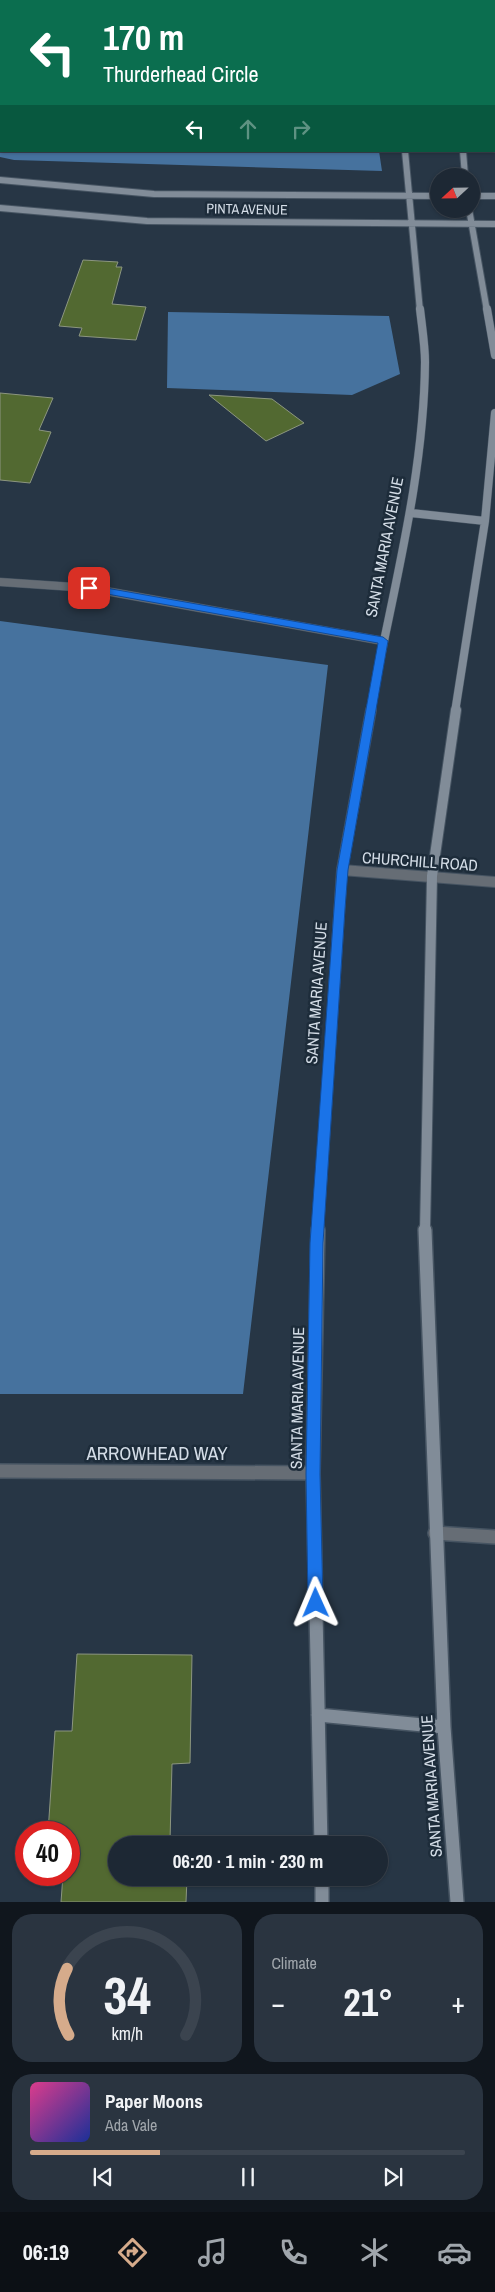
<!DOCTYPE html>
<meta charset="utf-8">
<style>
:root{--surface:#1d2834;--page:#2a3440;--text:#f1f3f6;--muted:#a0a6ac;--line:#3b444f;--accent:#d6ab8b}
body{margin:0;font-family:"Archivo Narrow",sans-serif;background:var(--page);color:var(--text);height:100vh;display:flex;flex-direction:column;font-size:19px;white-space:nowrap}
*{box-sizing:border-box;margin:0}
p{font-size:16px;color:var(--muted)}
.icon{flex:none;width:28px;height:28px;fill:none;stroke:currentColor;stroke-width:2;stroke-linecap:round;stroke-linejoin:round}
.map{position:relative;height:1902px;overflow:hidden}
.panel{display:flex;flex-direction:column;gap:12px;padding:12px;background:#10161d;flex:1}
.panel>*{flex:none}
.hud{position:absolute;left:0px;top:0px;width:495px;height:152px;box-shadow:0 1px 4px #0004,0 0 0 1px var(--line);background:#0b6e4f;color:#fff;overflow:hidden}
.needle{width:32px;rotate:248deg}
.tools{position:absolute;left:430px;top:168px;display:grid;gap:10px}
.tools a{display:grid;place-items:center;width:50px;height:50px;border-radius:50%;background:var(--surface);box-shadow:0 1px 4px #0004,0 0 0 1px var(--line);font-size:25px}
.speed{position:absolute;left:15px;top:1821px;display:flex;gap:10px;font-size:25px;font-weight:700;text-align:center}
.speed>*{display:grid;place-content:center;width:65px;height:65px;border-radius:50%;background:var(--surface);box-shadow:0 1px 4px #0004,0 0 0 1px var(--line);line-height:1}
.speed .limit{border:8px solid #d22;background:#fff;color:#111}
.pin{position:absolute;display:grid;place-items:center;width:42px;height:42px;color:#fff;margin:-21px;border-radius:10px;box-shadow:0 2px 8px #0006}
.me{position:absolute;width:55px;margin:-28px;rotate:359deg;stroke-linejoin:round;filter:drop-shadow(0 0 4px #0008)}
.turn{display:flex;align-items:center;gap:18px;height:105px;padding:0 20px;font-size:22px}
.turn .icon{width:65px;height:65px;stroke-width:2.5}
.turn b{display:block;font-size:35px;line-height:42px}
.lanes{display:flex;align-items:center;height:48px;padding:0 20px;background:#0003;justify-content:center;gap:25px;direction:ltr}
.lanes .off{opacity:.35}
.big{font-size:38px;font-weight:700;line-height:1.1}
.panel .tile{flex:1;display:flex;flex-direction:column;justify-content:center;gap:8px;min-width:0;padding:0 18px;border-radius:20px;background:var(--page)}
.panel .dial{align-items:center;gap:0}
.dial svg{height:130px;overflow:visible;fill:none;stroke:var(--line);stroke-width:7;stroke-linecap:round;text-anchor:middle}
.dial text{fill:var(--text);stroke:none}
.song{display:flex;align-items:center;gap:15px}
.cover{width:60px;height:60px;border-radius:8px;background:linear-gradient(135deg,hsl(330 70% 55%),hsl(230 70% 35%))}
.played{height:5px;border-radius:2px;background:linear-gradient(90deg,var(--accent) 30%,var(--line) 30%)}
.keys{display:flex;justify-content:space-around;direction:ltr}
.heat{display:flex;justify-content:space-between;align-items:center;font-size:28px;direction:ltr}
.panel .tiles{flex:1;display:grid;gap:12px;grid-template-columns:1fr 1fr}
.tile:last-child{grid-column:span 2}
.trip{position:absolute;left:108px;top:1836px;width:280px;height:50px;border-radius:25px;background:var(--surface);box-shadow:0 1px 4px #0004,0 0 0 1px var(--line);font-weight:700;line-height:50px;text-align:center}
.dock{display:flex;height:80px;justify-content:space-around;align-items:center;background:#0c1015;color:var(--muted)}
.dock .icon{width:35px;height:35px}
.dock .current{color:var(--accent)}
.dock b{font-size:22px;color:var(--text)}
.map>svg:first-child{display:block}
</style>
<div class="map">
<svg width="495" height="1902" viewBox="0 0 495 1902">
<rect width="100%" height="100%" fill="#273645"/>
<!-- forest -->
<path fill="#46729e" d="M0,0H365L1,1V151H379L382,171L14,160L0,157Z
M168,312L389,316L400,374L352,395L167,388Z
M0,621L328,665L243,1394H0Z"/>
<!-- building -->
<path fill="#526931" stroke="#8c9680" d="M83,260L118,262L116,267H122L112,304L146,307L136,340L79,336L82,328L59,326Z
M0,393L53,398L39,430L51,432L30,483L0,480Z
M209,395L272,399L304,423L266,441Z
M77,1654L192,1655L190,1763L172,1764L170,1841H187V1845H116V1878H187L186,1902H61L63,1875H69V1832H48L55,1731H72Z"/>
<g fill="none" stroke-linecap="round" stroke-linejoin="round">
<defs>
<path id="street-far2" d="M0,582L89,588L383,641"/>
<path id="street-far1" d="M342,870L495,882"/>
<path id="street" d="M0,1471L313,1473
M435,1533L495,1537"/>
<path id="secondary-far3" d="M405,151L420,311
M463,151L465,176
M0,180L154,194L439,196
M471,196H495
M0,208L147,221L495,224
M469,209L487,311"/>
<path id="secondary-far2" d="M487,309L495,355
M411,513L485,521
M370,712C391,596 424,481 425,362C425,345 422,327 420,309
M455,712L485,521L495,413"/>
<path id="secondary-far1" d="M318,1231L342,870L371,710
M425,1231L432,876L456,710"/>
<path id="secondary" d="M318,1230L313,1473L321,1845
M425,1230L444,1727L457,1902
M318,1715L444,1727
M322,1878V1902"/>
</defs>
<!-- street-far2 casing -->
<use href="#street-far2" stroke="#465462" stroke-width="9"/>
<!-- street-far1 casing -->
<use href="#street-far1" stroke="#465462" stroke-width="12"/>
<!-- street casing -->
<use href="#street" stroke="#465462" stroke-width="16"/>
<!-- secondary-far3 casing -->
<use href="#secondary-far3" stroke="#465462" stroke-width="8"/>
<!-- secondary-far2 casing -->
<use href="#secondary-far2" stroke="#465462" stroke-width="9"/>
<!-- secondary-far1 casing -->
<use href="#secondary-far1" stroke="#465462" stroke-width="12"/>
<!-- secondary casing -->
<use href="#secondary" stroke="#465462" stroke-width="16"/>
<!-- street-far2 -->
<use href="#street-far2" stroke="#666d75" stroke-width="8"/>
<!-- street-far1 -->
<use href="#street-far1" stroke="#666d75" stroke-width="10"/>
<!-- street -->
<use href="#street" stroke="#666d75" stroke-width="13"/>
<!-- secondary-far3 -->
<use href="#secondary-far3" stroke="#818c98" stroke-width="6"/>
<!-- secondary-far2 -->
<use href="#secondary-far2" stroke="#818c98" stroke-width="8"/>
<!-- secondary-far1 -->
<use href="#secondary-far1" stroke="#818c98" stroke-width="10"/>
<!-- secondary -->
<use href="#secondary" stroke="#818c98" stroke-width="13"/>
</g>
<!-- route -->
<path fill="#1a73e8" stroke="#114b97" d="M89,585L383,637L388,641L348,870L345,909L323,1243L320,1474L323,1603L321,1609L316,1611L311,1609L308,1603L306,1474L310,1243L334,909L337,870L378,643L85,590L84,588Z"/>
<g text-anchor="middle" stroke-width="5" stroke-linejoin="round" paint-order="stroke">
<!-- far-street labels -->
<g font-size="14" fill="#d4dde7" stroke="#1d2c3a">
<text transform="translate(247 209) rotate(1)" y="5">PINTA AVENUE</text>
</g>
<!-- street labels -->
<g font-size="16" fill="#d4dde7" stroke="#1d2c3a">
<text transform="translate(384 547) rotate(-79)" y="6">SANTA MARIA AVENUE</text>
<text transform="translate(420 861) rotate(4)" y="6">CHURCHILL ROAD</text>
<text transform="translate(316 993) rotate(-86)" y="6">SANTA MARIA AVENUE</text>
<text transform="translate(297 1398) rotate(-89)" y="6">SANTA MARIA AVENUE</text>
<text transform="translate(431 1786) rotate(-94)" y="6">SANTA MARIA AVENUE</text>
</g>
<!-- near-street labels -->
<g font-size="19" fill="#d4dde7" stroke="#1d2c3a">
<text x="157" y="1460">ARROWHEAD WAY</text>
</g>
</g>
</svg>
<div class="tools">
<a><svg class="needle" viewBox="-14 -14 28 28"><path d="M0-13l5 13h-10z" fill="#e53935"/><path d="M0 13l5-13h-10z" fill="#a0a6ac"/></svg></a>
</div>
<div class="speed"><div class="limit">40</div></div>
<div class="pin" style="left:89px;top:588px;background:#d93025"><svg class="icon" aria-label="arrive" viewBox="0 0 24 24"><path d="M6 21V4h12l-3 4 3 4H6"/></svg></div>
<svg class="me" style="left:316px;top:1603px" viewBox="-20 -20 40 40"><path d="M0-17L14 15 0 8-14 15z" fill="#1a73e8" stroke="#fff" stroke-width="4"/></svg>
<div class="trip">06:20 · 1 min · 230 m</div>
<div class="hud">
<div class="turn"><svg class="icon" aria-label="left" viewBox="0 0 24 24"><path d="M17 20v-9H6M10 6l-5 5 5 5"/></svg><div><b>170 m</b>Thurderhead Circle</div></div>
<div class="lanes"><svg class="icon" aria-label="left" viewBox="0 0 24 24"><path d="M17 20v-9H6M10 6l-5 5 5 5"/></svg><svg class="icon off" aria-label="ahead" viewBox="0 0 24 24"><path d="M12 20V5M6 11l6-6 6 6"/></svg><svg class="icon off" aria-label="right" viewBox="0 0 24 24"><path d="M7 20v-9h11M14 6l5 5-5 5"/></svg></div>
</div>
</div>
<section class="panel">
<div class="tiles">
<div class="tile dial"><svg viewBox="0 0 100 80">
<path d="M14 69A42 42 0 1 1 86 69"/>
<path d="M14 69A42 42 0 0 1 13 28" stroke="#d6ab8b"/>
<text x="50" y="56" font-size="32" font-weight="700">34</text>
<text x="50" y="72" font-size="11">km/h</text>
</svg></div>
<div class="tile"><p>Climate</p>
<div class="heat"><a>−</a><b class="big">21°</b><a>+</a></div>
</div>
<div class="tile">
<div class="song"><i class="cover"></i><div><b>Paper Moons</b><p>Ada Vale</p></div></div>
<div class="played"></div>
<div class="keys"><svg class="icon" aria-label="previous" viewBox="0 0 24 24"><path d="M18 5L8 12l10 7zM5 5v14"/></svg><svg class="icon" aria-label="pause" viewBox="0 0 24 24"><path d="M8 5v14M16 5v14"/></svg><svg class="icon" aria-label="next" viewBox="0 0 24 24"><path d="M6 5l10 7-10 7zM19 5v14"/></svg></div>
</div>
</div>
</section>
<nav class="dock">
<b>06:19</b>
<svg class="icon current" aria-label="directions" viewBox="0 0 24 24"><path d="M12 3l9 9-9 9-9-9zM9 14v-3h6M13 9l2 2-2 2"/></svg>
<svg class="icon" aria-label="music" viewBox="0 0 24 24"><path d="M9 18V5l10-2v13"/><circle cx="6" cy="18" r="3"/><circle cx="16" cy="16" r="3"/></svg>
<svg class="icon" aria-label="phone" viewBox="0 0 24 24"><path d="M5 4h4l2 5-3 2q2 4 5 5l2-3 5 2v4C11 20 4 13 5 4z"/></svg>
<svg class="icon" aria-label="climate" viewBox="0 0 24 24"><path d="M12 3v18M4 7l16 10M4 17L20 7"/></svg>
<svg class="icon" aria-label="car" viewBox="0 0 24 24"><path d="M5 17H2v-5l4-1 3-4h7l3 4 3 1v5h-3M9 17h6M6 11h13"/><circle cx="7" cy="17" r="2"/><circle cx="17" cy="17" r="2"/></svg>
</nav>
